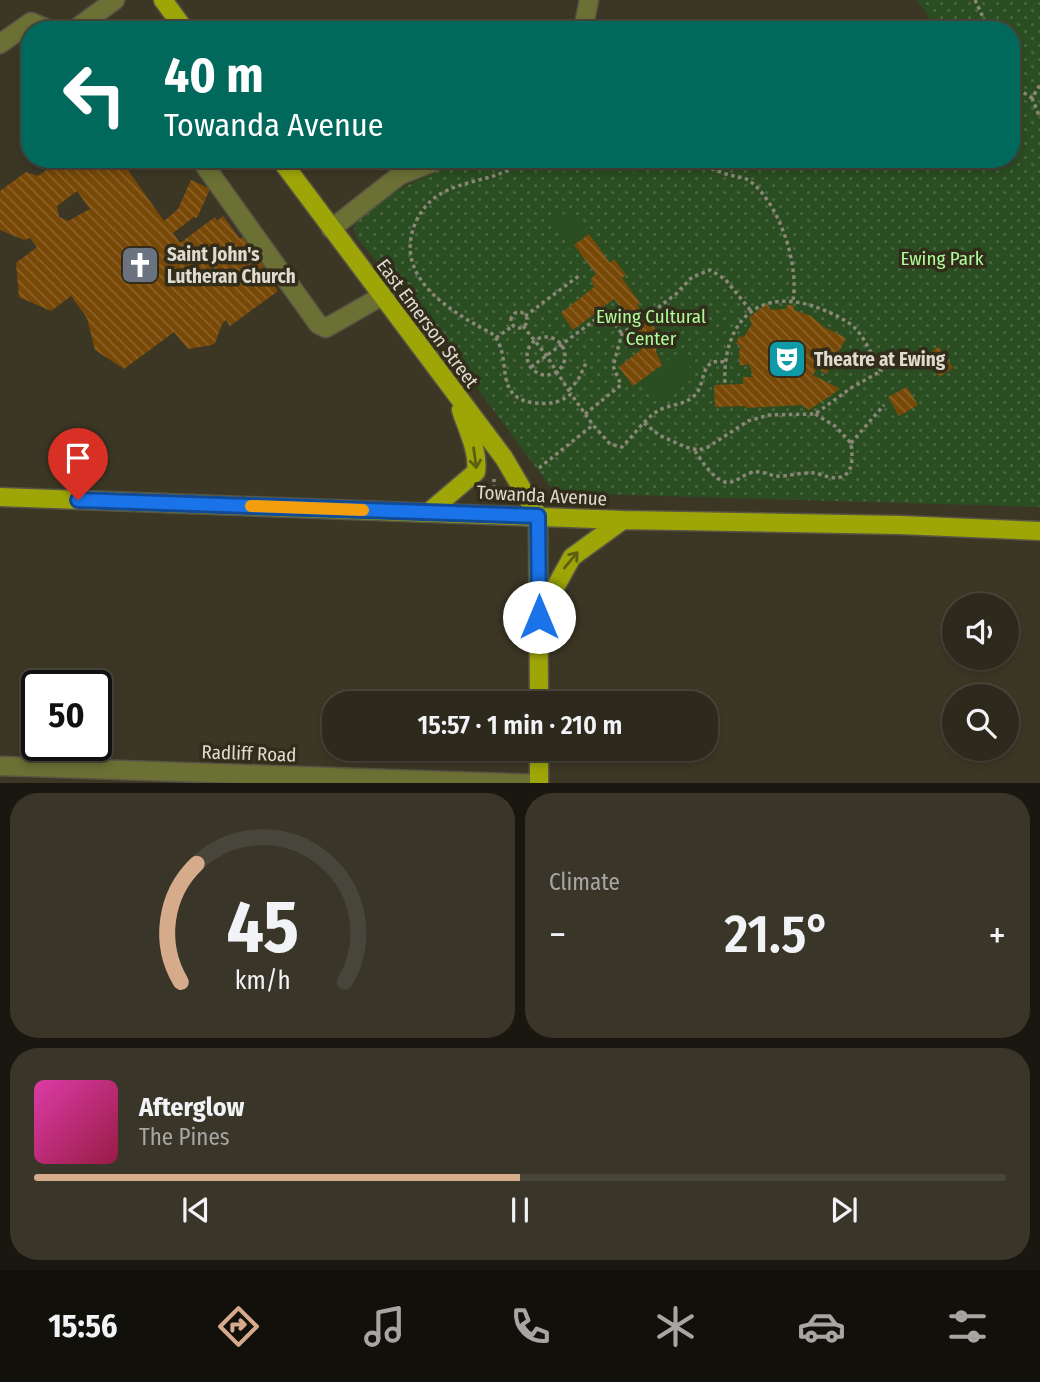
<!DOCTYPE html>
<meta charset="utf-8">
<style>
:root{--surface:#2d291c;--page:#393529;--text:#f1f3f6;--muted:#a7a6a3;--line:#48453b;--accent:#d6ab8b}
body{margin:0;font-family:"Fira Sans Condensed",sans-serif;background:var(--page);color:var(--text);height:100vh;display:flex;flex-direction:column;font-size:26px;white-space:nowrap}
*{box-sizing:border-box;margin:0}
p{font-size:23px;color:var(--muted)}
.icon{flex:none;width:38px;height:38px;fill:none;stroke:currentColor;stroke-width:2;stroke-linecap:round;stroke-linejoin:round}
.map{position:relative;height:783px;overflow:hidden}
.panel{display:flex;flex-direction:column;gap:10px;padding:10px;background:#19170f;flex:1}
.panel>*{flex:none}
.guide{position:absolute;left:21px;top:21px;width:999px;height:147px;border-radius:28px;box-shadow:0 4px 10px #0003,0 0 0 2px var(--line);background:#00695c;color:#fff;overflow:hidden}
.fabs{position:absolute;left:942px;top:593px;display:grid;gap:14px}
.fabs a{display:grid;place-items:center;width:77px;height:77px;border-radius:50%;background:var(--surface);box-shadow:0 4px 10px #0003,0 0 0 2px var(--line);font-size:35px}
.speed{position:absolute;left:21px;top:670px;display:flex;gap:14px;font-size:35px;font-weight:700;text-align:center}
.speed>*{display:grid;place-content:center;width:91px;height:91px;border-radius:50%;background:var(--surface);box-shadow:0 4px 10px #0003,0 0 0 2px var(--line);line-height:1}
.speed .limit{border:4px solid #111;border-radius:10px;background:#fff;color:#111}
.pin{position:absolute;display:grid;place-items:center;width:60px;height:60px;color:#fff;margin:-72px -30px;border-radius:50% 50% 50% 0;rotate:-45deg;box-shadow:0 0 7px #0007}
.pin .icon{rotate:45deg}
.me{position:absolute;width:77px;margin:-38px;rotate:0deg;stroke-linejoin:round;filter:drop-shadow(0 0 5px #0008)}
.turn{display:flex;align-items:center;gap:24px;height:147px;padding:0 28px;font-size:32px}
.turn .icon{width:91px;height:91px;stroke-width:2.5}
.turn b{display:block;font-size:49px;line-height:60px}
.big{font-size:52px;font-weight:600;line-height:1.1}
.panel .tile{flex:1;display:flex;flex-direction:column;justify-content:center;gap:10px;min-width:0;padding:0 24px;border-radius:28px;background:var(--page)}
.panel .dial{align-items:center;gap:0}
.dial svg{height:182px;overflow:visible;fill:none;stroke:var(--line);stroke-width:7;stroke-linecap:round;text-anchor:middle}
.dial text{fill:var(--text);stroke:none}
.song{display:flex;align-items:center;gap:21px}
.cover{width:84px;height:84px;border-radius:10px;background:linear-gradient(135deg,hsl(320 70% 55%),hsl(340 70% 35%))}
.played{height:7px;border-radius:4px;background:linear-gradient(90deg,var(--accent) 50%,var(--line) 50%)}
.keys{display:flex;justify-content:space-around;direction:ltr}
.heat{display:flex;justify-content:space-between;align-items:center;font-size:38px;direction:ltr}
.panel .tiles{flex:1;display:grid;gap:10px;grid-template-columns:1fr 1fr}
.tile:last-child{grid-column:span 2}
.trip{position:absolute;left:322px;top:691px;width:396px;height:70px;border-radius:28px;background:var(--surface);box-shadow:0 4px 10px #0003,0 0 0 2px var(--line);font-weight:600;line-height:70px;text-align:center}
.menu{display:flex;height:112px;justify-content:space-around;align-items:center;background:#12100b;color:var(--muted)}
.menu .icon{width:49px;height:49px}
.menu .current{color:var(--accent)}
.menu b{font-size:32px;color:var(--text)}
.map>svg:first-child{display:block}
</style>
<div class="map">
<svg width="1040" height="784" viewBox="0 0 1040 784">
<defs>
<pattern id="park-dots" width="8" height="8" patternUnits="userSpaceOnUse" patternTransform="scale(1.75)"><rect width="8" height="8" fill="#2b4d22"/><path d="M2 2h.1M6 6h.1" fill="none" stroke="#496641" stroke-width="1.8" stroke-linecap="round"/></pattern>
<pattern id="building-back-hatch" width="6" height="6" patternUnits="userSpaceOnUse" patternTransform="scale(1.75)"><rect width="6" height="6" fill="#784806"/><path d="M-1 5l2 2M0 0l6 6M5-1l2 2" fill="none" stroke="#8b6229"/></pattern>
</defs>
<rect width="100%" height="100%" fill="#3c3725"/>
<!-- park -->
<path fill="url(#park-dots)" d="M917,0H1040V507L564,493L551,488L452,354L358,239L354,229L358,219L382,198L461,159H745L750,162L754,159H1012V30H938Z"/>
<!-- garden -->
<path fill="#2b4d22" d="M553,159H644L637,170L631,174L620,171L602,175L573,162L564,172L558,168Z
M554,213L567,215L589,234L571,250L551,215Z
M681,351L691,369L692,380L673,389L658,401H654L639,381Z"/>
<!-- building -->
<path fill="url(#building-back-hatch)" fill-rule="evenodd" d="M61,159H120L164,221L178,209L191,180L210,189L197,218L194,217L173,233L180,243L215,217L217,221L223,216L240,239L242,237L261,248L264,267L262,269L278,291L230,326L226,320L222,324L215,343L212,345L188,349L174,332L124,369L95,350L87,318L71,296L51,311L19,297L16,263L37,247L30,238L24,240L0,230V191L26,172L38,176ZM77,191L90,209L68,221L59,217L57,206Z
M589,234L610,263L614,259L626,275L622,278L640,303L637,305L647,316L664,342L657,347L656,352L662,365L633,386L619,367L643,348L646,341L614,299L573,330L561,313L594,287L591,279L596,274L574,245Z
M767,304L771,310L786,309L787,305H794V310L811,316L824,327L846,338L827,374L817,368L813,375L840,389L809,410L802,405L746,408L745,406L715,407L714,385L743,384V377H753L749,364L740,366L739,353L741,346L736,344L739,336L744,337L752,324L749,317Z
M939,347L953,368L939,377L925,355Z
M907,387L918,405L899,416L888,397Z"/>
<g fill="none" stroke-linecap="round" stroke-linejoin="round">
<defs>
<path id="minor" d="M74,30L115,0
M583,30L589,0
M0,44L31,22L50,30
M200,159L318,324L326,328L382,296
M331,229L400,175L441,159
M0,766L539,784"/>
<path id="major" d="M163,0L185,30
M280,159L504,458L538,516L539,704
M0,497L623,520L900,525L1040,531
M430,511L476,472C479,451 467,429 461,410
M541,613L572,557L623,520
M539,784V749"/>
</defs>
<!-- minor casing -->
<use href="#minor" stroke="#595544" stroke-width="21"/>
<!-- major casing -->
<use href="#major" stroke="#595544" stroke-width="21"/>
<!-- path -->
<path stroke="#8b8778" stroke-width="3.5" stroke-dasharray="3.5 3.5" stroke-linecap="butt" d="M975,0L989,30
M1012,85L1032,98L1040,85
M1032,98L1040,118
M526,159C492,189 436,173 415,224C395,273 441,305 478,326C484,330 492,332 496,338C512,362 493,399 536,403C549,405 561,402 571,394L593,425
M685,159C699,164 712,169 726,174C734,177 744,176 751,182C780,205 799,265 793,300
M603,307L622,334
M511 320a8 8 0 1 1 16 0a8 8 0 1 1-16 0Z
M525,316L580,275
M647,316L676,294L692,277L710,270L725,279L751,311
M523,326L546,355L571,394
M527 356a19 19 0 1 1 38 0a19 19 0 1 1-38 0Z
M496,338L514,325
M531,367L607,311
M569,390L578,380L587,361
M585,414L621,385L613,366L622,334L632,326
M644,423L659,435L685,447L699,450L708,447L748,421L769,415L815,414L851,388L881,371C873,358 866,340 856,329C845,318 827,311 813,306C752,287 722,328 725,385
M851,443L884,405
M695,451C702,461 712,478 725,482C735,485 745,472 755,472C763,471 769,475 776,476C786,477 802,472 814,473C823,474 831,480 841,477C855,472 852,455 851,443L835,426L815,414
M539,468L593,425L610,444L622,447C633,436 643,421 656,412C667,404 686,406 696,394C706,382 700,357 724,362
M494,489V479"/>
<!-- minor -->
<use href="#minor" stroke="#6b7035" stroke-width="18"/>
<!-- major -->
<use href="#major" stroke="#9ea607" stroke-width="18"/>
</g>
<!-- one-way arrows -->
<defs><path id="oneway-shaft" d="M-6 0H5M1.5-3L5.5 0L1.5 3" fill="none" stroke-width="1.6" stroke-linecap="round" stroke-linejoin="round" transform="scale(1.75)"/></defs>
<g stroke="#5d5d13">
<use href="#oneway-shaft" transform="translate(475 458) rotate(82)"/>
<use href="#oneway-shaft" transform="translate(571 560) rotate(-50)"/>
</g>
<g fill="none" stroke-linecap="round" stroke-linejoin="round">
<defs>
<path id="route" d="M78,500L538,516L539,617"/>
</defs>
<!-- route casing -->
<use href="#route" stroke="#114b97" stroke-width="18"/>
<!-- route -->
<use href="#route" stroke="#1a73e8" stroke-width="12"/>
<!-- slow -->
<path stroke="#f59e0b" stroke-width="12" d="M251,506L363,510"/>
</g>
<!-- icons -->
<defs>
<symbol id="church-square" viewBox="-11 -11 22 22"><rect x="-9" y="-9" width="18" height="18" rx="4" fill="#6b7280" stroke="#322d1b"/><path d="M-1.2-6h2.4v3.5h3.3v2.4h-3.3V6h-2.4V-.1h-3.3v-2.4h3.3Z" fill="#fff"/></symbol>
<symbol id="theatre-square" viewBox="-11 -11 22 22"><rect x="-9" y="-9" width="18" height="18" rx="4" fill="#0f9aa8" stroke="#322d1b"/><path d="M-5-5.5Q0-4 5-5.5V0Q5 5 0 6Q-5 5-5 0ZM-3.3-2.5H-1v1.5H-3.3ZM1-2.5H3.3v1.5H1ZM-2.8 1Q0 5.5 2.8 1Z" fill="#fff"/></symbol>
</defs>
<g fill-rule="evenodd">
<use href="#church-square" x="118" y="243" width="44" height="44"/>
<use href="#theatre-square" x="765" y="337" width="44" height="44"/>
</g>
<g text-anchor="middle" stroke-width="7" stroke-linejoin="round" paint-order="stroke">
<!-- poi labels -->
<g font-size="19" font-weight="bold" fill="#dfdbd0" stroke="#322d1b" text-anchor="start">
<text x="167" y="261">Saint John's<tspan x="167" dy="22">Lutheran Church</tspan></text>
<text x="814" y="366">Theatre at Ewing</text>
</g>
<!-- park labels -->
<g font-size="19" fill="#adfb99" stroke="#322d1b">
<text x="942" y="265">Ewing Park</text>
<text x="651" y="323">Ewing Cultural<tspan x="651" dy="22">Center</tspan></text>
</g>
<!-- street labels -->
<g font-size="19" fill="#dfdbd0" stroke="#322d1b">
<text transform="translate(428 323) rotate(53)" y="7">East Emerson Street</text>
<text transform="translate(542 495) rotate(3)" y="7">Towanda Avenue</text>
<text transform="translate(249 753) rotate(2)" y="7">Radliff Road</text>
</g>
</g>
</svg>
<div class="fabs">
<a><svg class="icon" aria-label="sound" viewBox="0 0 24 24"><path d="M4 9h4l5-4v14l-5-4H4zM17 9q2 3 0 6"/></svg></a>
<a><svg class="icon" aria-label="search" viewBox="0 0 24 24"><circle cx="10" cy="10" r="6"/><path d="M15 15l6 6"/></svg></a>
</div>
<div class="speed"><div class="limit">50</div></div>
<div class="pin" style="left:78px;top:500px;background:#d93025"><svg class="icon" aria-label="arrive" viewBox="0 0 24 24"><path d="M6 21V4h12l-3 4 3 4H6"/></svg></div>
<svg class="me" style="left:539px;top:617px" viewBox="-20 -20 40 40"><circle r="19" fill="#fff"/><path d="M0-13L10 11 0 6-10 11z" fill="#1a73e8"/></svg>
<div class="trip">15:57 · 1 min · 210 m</div>
<div class="guide">
<div class="turn"><svg class="icon" aria-label="left" viewBox="0 0 24 24"><path d="M17 20v-9H6M10 6l-5 5 5 5"/></svg><div><b>40 m</b>Towanda Avenue</div></div>
</div>
</div>
<section class="panel">
<div class="tiles">
<div class="tile dial"><svg viewBox="0 0 100 80">
<path d="M14 69A42 42 0 1 1 86 69"/>
<path d="M14 69A42 42 0 0 1 21 17" stroke="#d6ab8b"/>
<text x="50" y="56" font-size="32" font-weight="700">45</text>
<text x="50" y="72" font-size="11">km/h</text>
</svg></div>
<div class="tile"><p>Climate</p>
<div class="heat"><a>−</a><b class="big">21.5°</b><a>+</a></div>
</div>
<div class="tile">
<div class="song"><i class="cover"></i><div><b>Afterglow</b><p>The Pines</p></div></div>
<div class="played"></div>
<div class="keys"><svg class="icon" aria-label="previous" viewBox="0 0 24 24"><path d="M18 5L8 12l10 7zM5 5v14"/></svg><svg class="icon" aria-label="pause" viewBox="0 0 24 24"><path d="M8 5v14M16 5v14"/></svg><svg class="icon" aria-label="next" viewBox="0 0 24 24"><path d="M6 5l10 7-10 7zM19 5v14"/></svg></div>
</div>
</div>
</section>
<nav class="menu">
<b>15:56</b>
<svg class="icon current" aria-label="directions" viewBox="0 0 24 24"><path d="M12 3l9 9-9 9-9-9zM9 14v-3h6M13 9l2 2-2 2"/></svg>
<svg class="icon" aria-label="music" viewBox="0 0 24 24"><path d="M9 18V5l10-2v13"/><circle cx="6" cy="18" r="3"/><circle cx="16" cy="16" r="3"/></svg>
<svg class="icon" aria-label="phone" viewBox="0 0 24 24"><path d="M5 4h4l2 5-3 2q2 4 5 5l2-3 5 2v4C11 20 4 13 5 4z"/></svg>
<svg class="icon" aria-label="climate" viewBox="0 0 24 24"><path d="M12 3v18M4 7l16 10M4 17L20 7"/></svg>
<svg class="icon" aria-label="car" viewBox="0 0 24 24"><path d="M5 17H2v-5l4-1 3-4h7l3 4 3 1v5h-3M9 17h6M6 11h13"/><circle cx="7" cy="17" r="2"/><circle cx="17" cy="17" r="2"/></svg>
<svg class="icon" aria-label="filters" viewBox="0 0 24 24"><path d="M4 7h16M4 17h16"/><circle cx="9" cy="7" r="2"/><circle cx="15" cy="17" r="2"/></svg>
</nav>
